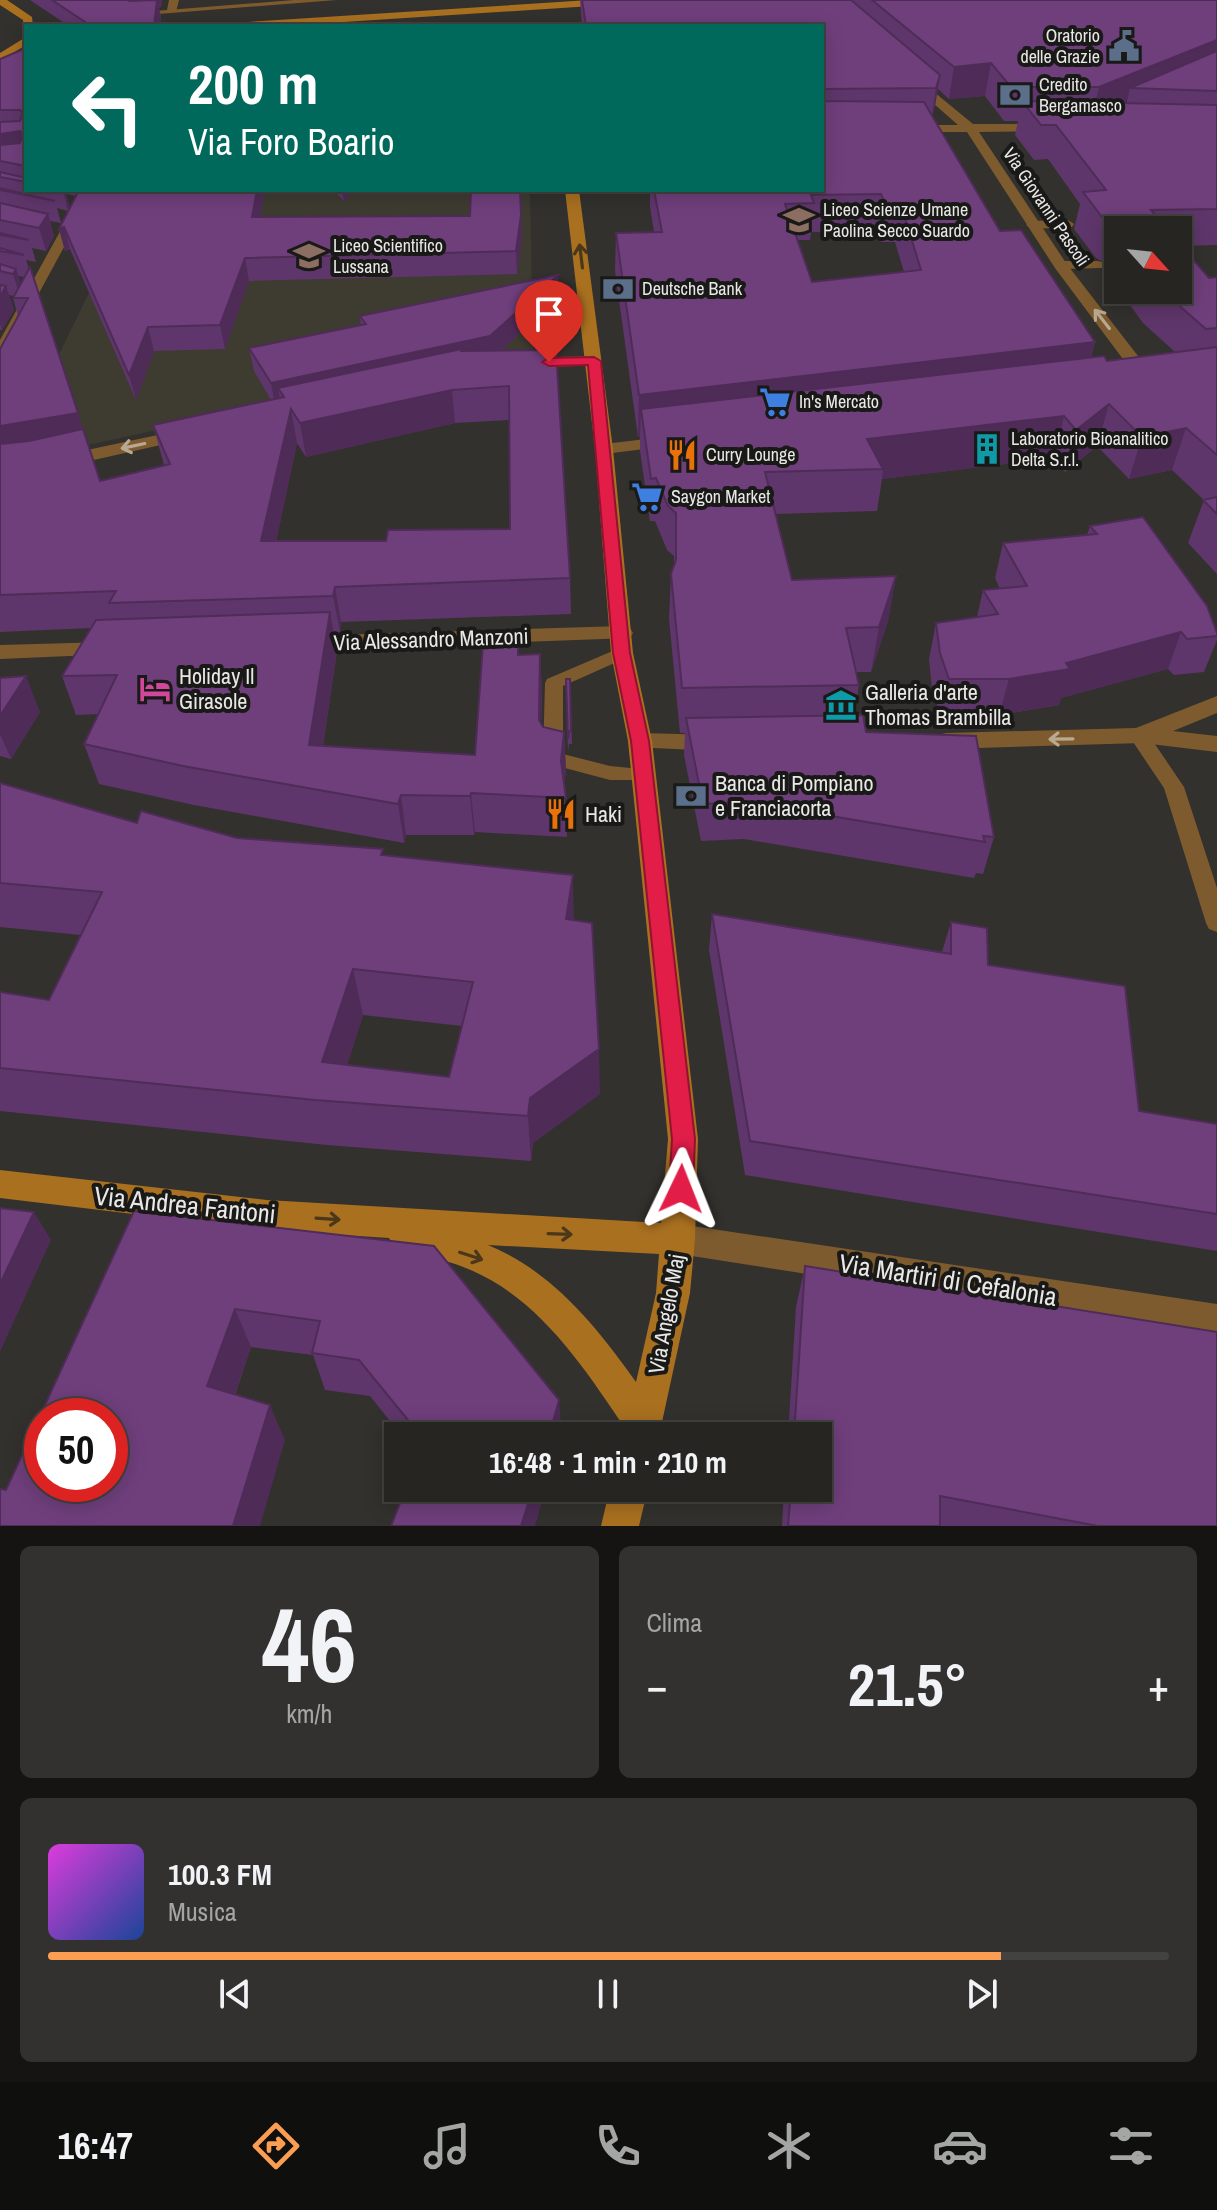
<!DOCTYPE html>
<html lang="it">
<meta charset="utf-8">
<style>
:root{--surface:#262522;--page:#32312f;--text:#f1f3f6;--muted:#a4a5a5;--line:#424240;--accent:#fb9e51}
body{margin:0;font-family:"Archivo Narrow",sans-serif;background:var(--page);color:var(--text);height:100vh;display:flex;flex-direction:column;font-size:30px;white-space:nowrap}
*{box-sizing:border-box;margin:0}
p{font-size:26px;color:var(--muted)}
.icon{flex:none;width:44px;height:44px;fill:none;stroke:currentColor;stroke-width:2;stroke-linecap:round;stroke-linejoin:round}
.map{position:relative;height:1526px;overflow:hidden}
.drawer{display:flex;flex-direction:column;gap:20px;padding:20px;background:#151413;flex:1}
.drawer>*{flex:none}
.hud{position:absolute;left:24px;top:24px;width:800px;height:168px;border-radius:0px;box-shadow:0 4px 20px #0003,0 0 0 2px var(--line);background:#00695c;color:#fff;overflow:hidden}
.needle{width:52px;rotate:117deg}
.tools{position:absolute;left:1104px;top:216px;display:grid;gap:16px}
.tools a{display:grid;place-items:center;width:88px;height:88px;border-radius:0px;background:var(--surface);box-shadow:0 4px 20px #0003,0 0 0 2px var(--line);font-size:40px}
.speed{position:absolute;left:24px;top:1398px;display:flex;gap:16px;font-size:40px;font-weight:700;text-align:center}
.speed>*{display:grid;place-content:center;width:104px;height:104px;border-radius:50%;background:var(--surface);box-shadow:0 4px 20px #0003,0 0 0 2px var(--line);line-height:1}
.speed .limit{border:12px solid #d22;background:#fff;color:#111}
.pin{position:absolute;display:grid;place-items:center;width:68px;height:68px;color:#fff;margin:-82px -34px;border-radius:50% 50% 50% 0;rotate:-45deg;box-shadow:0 0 8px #0007}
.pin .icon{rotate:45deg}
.me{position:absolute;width:88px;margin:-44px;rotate:2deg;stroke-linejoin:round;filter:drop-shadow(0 0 6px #0008)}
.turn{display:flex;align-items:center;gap:28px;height:168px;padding:0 32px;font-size:36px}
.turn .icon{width:104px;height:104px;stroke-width:2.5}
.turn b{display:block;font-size:56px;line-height:68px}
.big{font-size:60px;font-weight:800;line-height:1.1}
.drawer .card{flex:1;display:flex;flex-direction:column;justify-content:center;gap:12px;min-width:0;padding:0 28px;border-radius:12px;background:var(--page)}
.drawer .dial{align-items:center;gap:0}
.dial b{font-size:104px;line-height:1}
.song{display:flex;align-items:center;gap:24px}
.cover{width:96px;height:96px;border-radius:12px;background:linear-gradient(135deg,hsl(300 70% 55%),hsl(220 70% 35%))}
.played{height:8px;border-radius:4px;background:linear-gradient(90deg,var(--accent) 85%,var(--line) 85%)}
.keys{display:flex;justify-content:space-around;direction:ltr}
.heat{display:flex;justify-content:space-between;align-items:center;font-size:44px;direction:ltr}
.drawer .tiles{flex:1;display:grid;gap:20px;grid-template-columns:1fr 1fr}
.card:last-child{grid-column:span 2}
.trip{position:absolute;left:384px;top:1422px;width:448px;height:80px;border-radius:0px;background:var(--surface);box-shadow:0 4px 20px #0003,0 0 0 2px var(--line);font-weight:800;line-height:80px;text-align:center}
.dock{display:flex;height:128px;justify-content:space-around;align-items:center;background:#0f0f0e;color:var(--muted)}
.dock .icon{width:56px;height:56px}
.dock .current{color:var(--accent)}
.dock b{font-size:36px;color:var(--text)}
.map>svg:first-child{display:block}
</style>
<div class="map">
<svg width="1217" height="1526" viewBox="0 0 1217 1526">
<rect width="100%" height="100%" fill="#32312d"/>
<!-- built -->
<path fill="#3e3b31" d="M139,190H530L533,349L50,453H11Z"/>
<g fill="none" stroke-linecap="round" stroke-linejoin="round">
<!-- lane -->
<path fill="#7e5b2e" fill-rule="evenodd" d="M294,0H337L133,16L129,13Z
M83,190H95L7,352L0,356V340Z
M1068,220L1074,224L1072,227L1032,229L1026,225L1032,221Z
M1098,261L1102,262V268L1060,269L1054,265L1060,261Z
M622,647L631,653L628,657L563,686V754L610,766L651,770L654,775L651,780H610L546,763L543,758L545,683L547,679Z
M1139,729L1146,731L1184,787L1217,888V932L1209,929L1206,923L1164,788L1129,736Z"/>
<!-- street -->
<path fill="#7e5b2e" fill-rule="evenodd" d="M169,0H179L176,12L167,10Z
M909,78H917L973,124H1052V130L1048,131L979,132L1066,263L1155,378L1158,382L1155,386H1143L1055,268L967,132H904V126L908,125H958L909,82Z
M594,356L602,361L600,365L523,368L515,363L523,358Z
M186,429L192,430L195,434L192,438L40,472L0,477V465L40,460Z
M671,436L677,437L680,441L677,445L604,454L595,449L604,444Z
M622,626L630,628L633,633L630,638L304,650L296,648L293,643L296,638L304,636Z
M108,642L116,644L119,649L116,654L0,659V645Z
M1217,696V713L1173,731L1217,736V752L1142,743L946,749L938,747L934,741L938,735L946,733L1136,728Z
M640,733L717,735L725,737L729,743L725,749L717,751L632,747L628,741L632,735Z
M679,1224L1217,1304V1338L679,1254L667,1250L663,1239L667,1228Z"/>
<!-- secondary -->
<path fill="#a97020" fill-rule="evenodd" d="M0,0H7L32,17L33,26L24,28L23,20L0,5Z
M590,0H643L638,3L282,26H227L232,23Z
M26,37V45L0,61V53Z
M565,190H579L613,449L633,653L652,741L698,1139L695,1239L690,1293L659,1436H623L625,1428C585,1369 541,1301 473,1271C451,1261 426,1256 403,1248L392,1244L389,1238L267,1230L0,1198V1170L267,1200L661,1223L668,1139L628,741L611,653L595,449ZM488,1245L659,1254L656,1293L636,1382C597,1327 552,1271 488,1245Z
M610,1488H648L639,1526H601Z"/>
</g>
<!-- wall -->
<path fill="#5f366b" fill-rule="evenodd" d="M30,0H162L161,7L159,8L161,17L160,26H69Z
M580,0H1217V245L1182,246L1209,278L1217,277V574L1188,543L1204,500L1172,470L1129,479L1097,446L1065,472L1054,458L882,479L877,511L776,514L792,580L896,576L888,621L871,672H856L859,685L854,715L866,732L994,837L983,874L976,873L974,878L744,839L701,841L684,755L685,733H680L669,619L671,574L674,565V556L667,550L655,521H650L640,451V437H638L615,271L616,233L654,232L650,207V190H822V26H582ZM938,89L949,99L985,96L1004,121H1018L1015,135L1034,160L1048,159L1080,204L1074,229L1096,258L1105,263L1104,269L1118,288V230H1178V290H1119L1143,323L1175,352L1107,361L1091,358L1095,342L1000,231L932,116ZM876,231L881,242H895L904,272L812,282L798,240H810L811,232Z
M26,48V190H265L260,217L522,238L517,274L249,281L225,349L154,351L136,400L70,249L65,251L59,229L68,211L57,208L61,223L50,221L54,236L46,251L32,248L36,262L26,260L100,481L164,465L153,425L271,400L254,371L249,348L361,326L360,316L559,297L501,351L570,578L571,614L341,622L340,632H333L337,651L323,746L475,755L519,655L540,654L542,693L541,724L543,727L564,732L566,771L564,784L567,837L475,832L474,835H406L404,843L194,805L99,784L84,744L98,714L76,715L62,676L91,628L0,632V349L18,316L13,298L14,296L9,295L14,310L2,330H0V59ZM66,194L76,196L70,208ZM18,276L25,277L21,284ZM509,420L510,529L386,541H276L297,443L306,457L455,423Z
M333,190H354L344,201Z
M1090,526L1217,633V640L1204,672L1174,675L1168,669L1061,698L1059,705L999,715L941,716L932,689L929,659L936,623L977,617L983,590L1000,589L995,578L1003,543L1087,535Z
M0,678L40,712L11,759L0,756Z
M566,679H570L572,744H569L568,752Z
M0,783L137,823L237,838L384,856L574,921L600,1094L533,1143L531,1161L327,1145L0,1111V992L49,1000L81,935L0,927ZM363,1015L462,1026L449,1077L347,1065Z
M712,914L942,952L951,922L988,965L1139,1111L1217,1124V1251L745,1175L709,950Z
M134,1211L561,1436H402L370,1396L325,1390L313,1355L251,1347L235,1395L285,1440L6,1490Z
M805,1266L1217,1526H782L784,1488H818V1436H788L796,1307Z"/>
<!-- shaded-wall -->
<path fill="#4e2c57" d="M123,0H162L161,7L159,8L161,17L160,26H154Z
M1217,40V68L1130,88L1126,106L1091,120L1099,87Z
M991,63L985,96L949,99L954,67Z
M940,75L935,107L931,121L936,88Z
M20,131L26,152L0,156V134Z
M63,190H65L70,208L68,211Z
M257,190H265L256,239L252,217Z
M342,190H354L344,201Z
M520,190L522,238L517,274L516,251Z
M48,214L54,236L46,251L39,228Z
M64,227L70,249L65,251L59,229Z
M245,258L249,281L225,349L220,325Z
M16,269L24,292L20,297L13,274Z
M558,275L559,297L492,359L284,397L278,388L281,405L275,406L271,383Z
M6,286L14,310L2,330L0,324V297Z
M148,327L154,351L136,400L129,375Z
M1095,342L1084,383L641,409L640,437H638L639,395Z
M452,390L455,423L306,457L300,423Z
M1109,404L1097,446L1065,472L1076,430Z
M291,409L297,443L269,576L261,541Z
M78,413L88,447L0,462V426Z
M1064,416L1054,458L882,479L883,469L867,439Z
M1186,428L1172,470L1129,479L1142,437Z
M896,576L888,621L871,672L879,627Z
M335,587L341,622L340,632L333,596Z
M330,612L337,651L317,784L309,745Z
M1181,632L1168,669L1061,698L1059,705L999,715L1009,679Z
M540,654L542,693L540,760L539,720Z
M26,676L40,712L11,759L0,734V716Z
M564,732L566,771L562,800L561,761Z
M471,793L475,832L474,835L470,796Z
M401,795L406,835L404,843L398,804Z
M573,875L574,922L566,919Z
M353,969L363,1015L336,1101L322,1062Z
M599,1049L600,1094L533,1143L531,1161L528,1116L530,1098Z
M34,1212L51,1240L0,1352V1284Z
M235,1309L251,1347L225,1422L207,1386Z
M559,1400L562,1435L549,1436Z
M270,1405L285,1440L260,1526H233Z
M533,1488H546L535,1526H521Z"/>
<!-- building -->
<path fill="#6f3f7c" stroke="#4e2c57" stroke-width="2" fill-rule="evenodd" d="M52,0H128L129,1L157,0L154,26H82L88,24Z
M582,0H851L940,75L936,88L825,89L822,92L823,101L924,102L1000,231L1021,230L1095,342L639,395L616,233L662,232L654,190H822V26H586ZM881,194L886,205H901L921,270L812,282L785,204L814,203L811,195Z
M872,0H1217V40L1099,87H1011L991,63L954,67Z
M26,48V166L0,161V145L20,143L23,134L20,131L0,134V122L20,121L23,113L20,110H0V59Z
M1217,51V91L1130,88Z
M1022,101L1217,105V209L1151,210L1168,230H1118V237L1113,231L1117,226L1105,221L1083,192L1106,190L1056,125H1041Z
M0,172L26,178V182L0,177Z
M0,188L55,201L0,190Z
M79,190H257L252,217L470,216L471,190H520L521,215L516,251L245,258L220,325L148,327L129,375L64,227L59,229Z
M0,203L48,214L39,228L0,220Z
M0,233L29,240L0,235Z
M1178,242L1209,278L1217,277V328L1206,329L1161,290H1178Z
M0,248L24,255L0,251Z
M0,264L16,269L13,274L0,271Z
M30,267L78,413L0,426V349L28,298H13Z
M558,275L490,336L271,383L249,348L366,324L360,316Z
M0,285L6,286L0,297Z
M1217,347V455L1186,428L1142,437L1109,404L1076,430L1064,416L867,439L883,469L765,472L792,580L896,576L879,627L846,628L859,685L682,688L671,574L676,560V513L668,506L656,478L651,479L641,409L1104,356L1107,361Z
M466,348L462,351L556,350L570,578L335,587L333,596L109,603L116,591L0,595V444L29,441L83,429L100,481L170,464L153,425L284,397L278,388ZM509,386L510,529L388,530L386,541H261L291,409L300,423L452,390Z
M1217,497V514L1203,500Z
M1143,517L1207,606L1217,633V636L1187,639L1181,632L1066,663L1070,669L1009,679H949L940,653L936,623L998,614L983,590L1027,586L1003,543L1097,534L1090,526Z
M330,612L309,745L475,755L483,644L518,629V655L540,654L539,720L543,727L564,732L561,761L566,798L471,793L470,796L401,795L398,804L183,766L84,744L117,675L62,676L96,620Z
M26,676L0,716V678Z
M566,679H570L571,731H569L568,739Z
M863,715L866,732L976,736L994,837L983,836L985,842L748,802L703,804L686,718Z
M0,783L137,823L141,811L237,838L383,849L381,855L573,875L566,919L592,923L599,1049L530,1098L528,1116L315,1100L0,1068V992L49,1000L102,892L0,883ZM353,969L473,982L449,1077L322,1062Z
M712,914L951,954V922L987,928L988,965L1125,986L1139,1111L1217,1124V1214L750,1141Z
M0,1208L34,1212L0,1284Z
M134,1211L434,1246L559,1400L549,1436H421L359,1360L312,1353L320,1321L235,1309L207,1386L270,1405L233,1526H0V1489L6,1490ZM42,1416H110V1484H42Z
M805,1266L1217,1332V1526H1098L940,1496V1526H788L791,1488H818V1436H794Z
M406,1488H533L521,1526H391Z"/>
<!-- one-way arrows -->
<defs><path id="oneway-shaft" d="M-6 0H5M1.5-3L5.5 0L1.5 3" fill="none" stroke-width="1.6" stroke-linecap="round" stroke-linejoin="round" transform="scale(2)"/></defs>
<g stroke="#4b371a">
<use href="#oneway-shaft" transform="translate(581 256) rotate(-97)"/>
<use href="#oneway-shaft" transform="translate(328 1219) rotate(4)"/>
<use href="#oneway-shaft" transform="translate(560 1234) rotate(2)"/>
<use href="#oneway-shaft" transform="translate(471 1256) rotate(18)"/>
</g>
<g stroke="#b9a993">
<use href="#oneway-shaft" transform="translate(1102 319) rotate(-128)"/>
<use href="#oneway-shaft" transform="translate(133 446) rotate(168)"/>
<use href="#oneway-shaft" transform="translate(1061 739) rotate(179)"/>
</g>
<!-- route -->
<path fill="#e11d48" stroke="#92132f" stroke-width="2" d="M594,357L601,361L630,653L649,741L695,1139L693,1189L689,1196L681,1200L673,1196L669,1189L672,1139L631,741L613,653L588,365L549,366L542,362L549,358Z"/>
<!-- icons -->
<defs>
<symbol id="civic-bare" viewBox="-9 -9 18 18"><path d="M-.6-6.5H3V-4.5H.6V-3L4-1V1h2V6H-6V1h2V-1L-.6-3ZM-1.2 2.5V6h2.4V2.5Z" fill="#5c6f8a" stroke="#191917" stroke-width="2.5" paint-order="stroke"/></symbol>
<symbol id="bank-bare" viewBox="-9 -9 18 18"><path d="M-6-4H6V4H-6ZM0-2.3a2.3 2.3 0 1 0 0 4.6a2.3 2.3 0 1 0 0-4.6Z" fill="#5c6f8a" stroke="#191917" stroke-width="2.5" paint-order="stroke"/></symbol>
<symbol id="school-bare" viewBox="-9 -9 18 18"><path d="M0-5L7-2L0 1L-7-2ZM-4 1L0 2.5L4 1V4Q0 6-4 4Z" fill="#8d6e63" stroke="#191917" stroke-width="2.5" paint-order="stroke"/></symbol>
<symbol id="supermarket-bare" viewBox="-9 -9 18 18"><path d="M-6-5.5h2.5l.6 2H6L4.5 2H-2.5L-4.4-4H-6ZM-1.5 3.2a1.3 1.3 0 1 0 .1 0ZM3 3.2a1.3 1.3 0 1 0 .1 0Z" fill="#3f7fe0" stroke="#191917" stroke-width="2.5" paint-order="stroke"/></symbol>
<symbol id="building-bare" viewBox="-9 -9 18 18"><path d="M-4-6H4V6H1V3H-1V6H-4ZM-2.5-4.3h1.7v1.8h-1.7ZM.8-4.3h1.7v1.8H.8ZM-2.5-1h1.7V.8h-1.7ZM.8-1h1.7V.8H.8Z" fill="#0f9aa8" stroke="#191917" stroke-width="2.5" paint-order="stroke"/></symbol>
<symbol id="restaurant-bare" viewBox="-9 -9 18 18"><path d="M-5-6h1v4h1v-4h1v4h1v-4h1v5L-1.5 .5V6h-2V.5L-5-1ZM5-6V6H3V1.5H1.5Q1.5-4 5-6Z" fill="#e8710a" stroke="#191917" stroke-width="2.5" paint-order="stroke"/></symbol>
<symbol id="hotel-bare" viewBox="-9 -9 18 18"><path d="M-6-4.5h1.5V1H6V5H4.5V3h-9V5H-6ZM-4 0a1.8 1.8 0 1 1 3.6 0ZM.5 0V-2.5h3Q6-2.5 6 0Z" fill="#d1479c" stroke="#191917" stroke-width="2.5" paint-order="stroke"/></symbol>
<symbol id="museum-bare" viewBox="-9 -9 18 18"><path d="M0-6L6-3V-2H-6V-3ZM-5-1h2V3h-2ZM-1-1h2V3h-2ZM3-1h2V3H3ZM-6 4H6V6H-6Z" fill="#0f9aa8" stroke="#191917" stroke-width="2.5" paint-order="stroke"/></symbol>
</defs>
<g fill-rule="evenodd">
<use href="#civic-bare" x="1102" y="24" width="44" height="44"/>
<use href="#bank-bare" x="993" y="73" width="44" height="44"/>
<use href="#school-bare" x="777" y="198" width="44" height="44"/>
<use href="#school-bare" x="287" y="234" width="44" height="44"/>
<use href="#bank-bare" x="596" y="267" width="44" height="44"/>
<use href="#supermarket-bare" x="753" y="380" width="44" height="44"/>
<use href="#building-bare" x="965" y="427" width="44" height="44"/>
<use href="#restaurant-bare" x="660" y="433" width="44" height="44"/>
<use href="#supermarket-bare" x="625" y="475" width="44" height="44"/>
<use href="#hotel-bare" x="133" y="667" width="44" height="44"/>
<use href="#museum-bare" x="819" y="683" width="44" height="44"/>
<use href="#bank-bare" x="669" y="774" width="44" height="44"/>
<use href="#restaurant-bare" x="539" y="792" width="44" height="44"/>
</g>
<g text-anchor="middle" stroke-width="8" stroke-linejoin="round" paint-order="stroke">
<!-- far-poi labels -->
<g font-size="18" fill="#e9e8e6" stroke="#191917" text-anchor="start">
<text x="1100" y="42" text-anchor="end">Oratorio<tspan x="1100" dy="21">delle Grazie</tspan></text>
<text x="1039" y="91">Credito<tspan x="1039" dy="21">Bergamasco</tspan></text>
<text x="823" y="216">Liceo Scienze Umane<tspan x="823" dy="21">Paolina Secco Suardo</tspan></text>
<text x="333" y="252">Liceo Scientifico<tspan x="333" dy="21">Lussana</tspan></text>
<text x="642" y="295">Deutsche Bank</text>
<text x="799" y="408">In's Mercato</text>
<text x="1011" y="445">Laboratorio Bioanalitico<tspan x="1011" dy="21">Delta S.r.l.</tspan></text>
<text x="706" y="461">Curry Lounge</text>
<text x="671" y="503">Saygon Market</text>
</g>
<!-- far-street labels -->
<g font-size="18" fill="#e9e8e6" stroke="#191917">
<text transform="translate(1046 207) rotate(56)" y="6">Via Giovanni Pascoli</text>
</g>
<!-- street labels -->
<g font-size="22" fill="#e9e8e6" stroke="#191917">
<text transform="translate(431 639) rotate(-2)" y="8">Via Alessandro Manzoni</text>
<text transform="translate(666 1314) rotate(-80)" y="8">Via Angelo Maj</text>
</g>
<!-- poi labels -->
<g font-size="22" fill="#e9e8e6" stroke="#191917" text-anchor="start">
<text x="179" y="684">Holiday Il<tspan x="179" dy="25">Girasole</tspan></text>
<text x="865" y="700">Galleria d'arte<tspan x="865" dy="25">Thomas Brambilla</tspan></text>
<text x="715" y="791">Banca di Pompiano<tspan x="715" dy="25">e Franciacorta</tspan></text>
<text x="585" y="822">Haki</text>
</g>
<!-- near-street labels -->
<g font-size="26" fill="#e9e8e6" stroke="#191917">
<text transform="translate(185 1205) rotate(6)" y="9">Via Andrea Fantoni</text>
<text transform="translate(948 1280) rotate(9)" y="9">Via Martiri di Cefalonia</text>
</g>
</g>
</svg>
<div class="tools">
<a><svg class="needle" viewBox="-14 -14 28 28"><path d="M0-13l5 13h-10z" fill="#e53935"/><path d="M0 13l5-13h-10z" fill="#a4a5a5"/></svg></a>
</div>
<div class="speed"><div class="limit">50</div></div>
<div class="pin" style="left:549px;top:362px;background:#d93025"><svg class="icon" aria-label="arrive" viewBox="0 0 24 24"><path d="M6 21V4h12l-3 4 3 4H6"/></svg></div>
<svg class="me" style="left:681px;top:1189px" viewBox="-20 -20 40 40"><path d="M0-17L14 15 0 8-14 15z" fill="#e11d48" stroke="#fff" stroke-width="4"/></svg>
<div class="trip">16:48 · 1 min · 210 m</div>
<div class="hud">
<div class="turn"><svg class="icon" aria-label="left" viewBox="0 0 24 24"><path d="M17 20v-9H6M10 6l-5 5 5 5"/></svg><div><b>200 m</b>Via Foro Boario</div></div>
</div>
</div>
<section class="drawer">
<div class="tiles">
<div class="card dial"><b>46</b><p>km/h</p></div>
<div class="card"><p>Clima</p>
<div class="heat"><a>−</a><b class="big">21.5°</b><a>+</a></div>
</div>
<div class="card">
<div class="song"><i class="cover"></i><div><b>100.3 FM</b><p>Musica</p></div></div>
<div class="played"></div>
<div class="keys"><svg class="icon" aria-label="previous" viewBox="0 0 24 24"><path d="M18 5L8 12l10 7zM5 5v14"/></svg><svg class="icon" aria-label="pause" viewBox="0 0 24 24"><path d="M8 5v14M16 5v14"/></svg><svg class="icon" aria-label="next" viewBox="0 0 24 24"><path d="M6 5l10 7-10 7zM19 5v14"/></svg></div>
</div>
</div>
</section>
<nav class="dock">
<b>16:47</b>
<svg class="icon current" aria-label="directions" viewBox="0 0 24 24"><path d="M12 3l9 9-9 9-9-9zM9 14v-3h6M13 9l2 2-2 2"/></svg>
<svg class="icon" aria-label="music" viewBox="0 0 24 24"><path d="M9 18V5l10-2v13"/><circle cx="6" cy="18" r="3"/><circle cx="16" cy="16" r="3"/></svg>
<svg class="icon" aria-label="phone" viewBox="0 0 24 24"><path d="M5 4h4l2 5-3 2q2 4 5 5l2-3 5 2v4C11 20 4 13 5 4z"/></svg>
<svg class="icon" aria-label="climate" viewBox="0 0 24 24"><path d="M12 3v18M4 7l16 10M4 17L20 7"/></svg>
<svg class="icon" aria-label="car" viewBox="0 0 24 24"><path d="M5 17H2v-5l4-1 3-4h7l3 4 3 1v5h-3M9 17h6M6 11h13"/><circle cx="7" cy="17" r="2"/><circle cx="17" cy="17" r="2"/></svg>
<svg class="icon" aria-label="filters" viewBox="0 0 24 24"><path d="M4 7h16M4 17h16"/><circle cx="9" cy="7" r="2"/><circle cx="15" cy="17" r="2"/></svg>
</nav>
